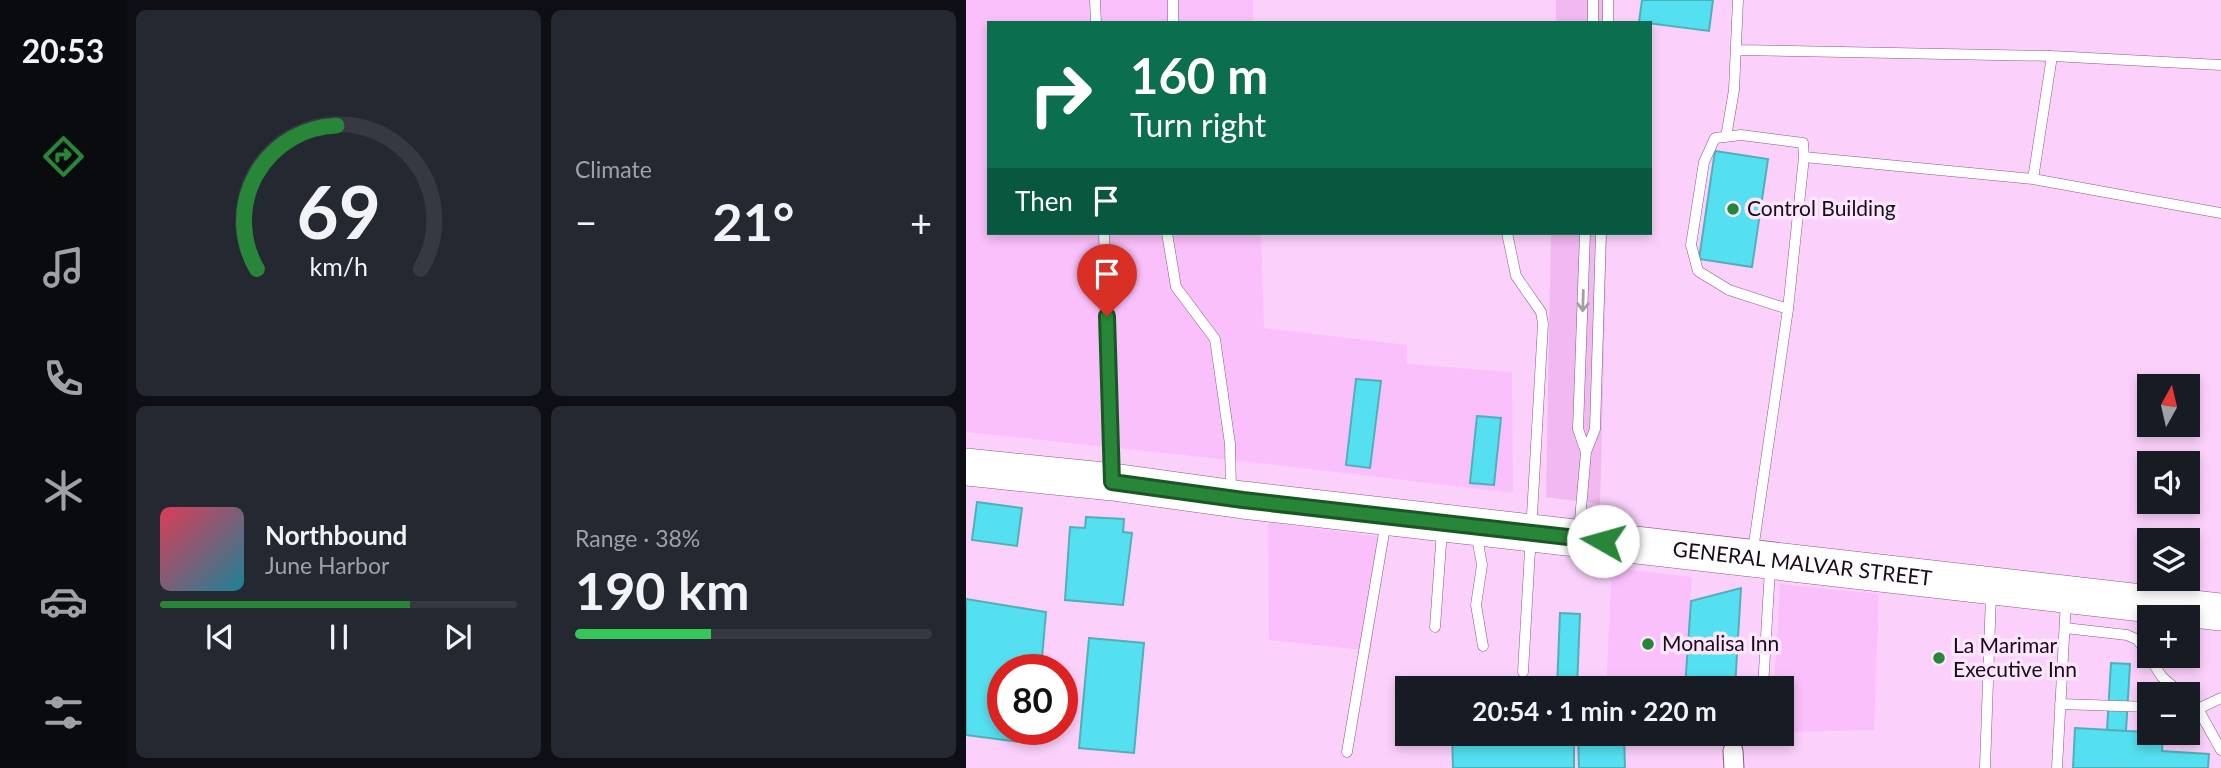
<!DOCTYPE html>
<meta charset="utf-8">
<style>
:root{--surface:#171b24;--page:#242831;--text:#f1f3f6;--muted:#9ea1a6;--line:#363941;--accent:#288638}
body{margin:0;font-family:Lato,sans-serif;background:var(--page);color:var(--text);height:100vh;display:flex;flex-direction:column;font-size:26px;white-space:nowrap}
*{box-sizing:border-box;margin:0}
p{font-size:23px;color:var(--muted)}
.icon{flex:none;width:38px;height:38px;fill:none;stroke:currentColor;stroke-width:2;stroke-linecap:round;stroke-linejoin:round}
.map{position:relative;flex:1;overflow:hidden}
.sheet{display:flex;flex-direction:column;gap:10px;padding:10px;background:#0d0f14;width:840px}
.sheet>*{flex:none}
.hud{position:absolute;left:21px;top:21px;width:665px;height:214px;border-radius:0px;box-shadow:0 4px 10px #0003;background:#0b6e4f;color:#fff;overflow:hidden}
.needle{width:46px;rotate:8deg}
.tools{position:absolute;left:1171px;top:374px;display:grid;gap:14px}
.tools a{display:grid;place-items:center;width:63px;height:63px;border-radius:0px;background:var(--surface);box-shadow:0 4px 10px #0003;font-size:35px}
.speed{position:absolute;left:21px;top:654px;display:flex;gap:14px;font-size:35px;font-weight:700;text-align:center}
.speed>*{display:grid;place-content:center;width:91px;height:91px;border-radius:50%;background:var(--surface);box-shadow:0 4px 10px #0003;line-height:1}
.speed .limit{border:10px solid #d22;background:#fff;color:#111}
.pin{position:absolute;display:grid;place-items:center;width:60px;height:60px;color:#fff;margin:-72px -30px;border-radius:50% 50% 50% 0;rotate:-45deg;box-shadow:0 0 7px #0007}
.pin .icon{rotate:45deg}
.me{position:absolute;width:77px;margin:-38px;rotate:277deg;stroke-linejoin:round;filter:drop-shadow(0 0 5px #0008)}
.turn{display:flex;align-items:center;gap:24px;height:147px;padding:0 28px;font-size:32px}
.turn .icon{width:91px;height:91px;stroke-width:2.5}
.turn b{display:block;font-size:49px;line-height:60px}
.then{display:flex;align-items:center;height:66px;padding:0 28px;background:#0003;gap:14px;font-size:26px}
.big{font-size:52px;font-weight:700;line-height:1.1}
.sheet .tile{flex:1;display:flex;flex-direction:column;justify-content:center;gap:10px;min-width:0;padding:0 24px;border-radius:10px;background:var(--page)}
.sheet .dial{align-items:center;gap:0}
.dial svg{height:182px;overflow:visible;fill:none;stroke:var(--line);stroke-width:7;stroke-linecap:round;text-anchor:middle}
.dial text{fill:var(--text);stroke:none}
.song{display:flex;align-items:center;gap:21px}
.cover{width:84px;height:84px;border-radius:10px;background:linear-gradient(135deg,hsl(350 70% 55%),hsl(190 70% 35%))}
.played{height:7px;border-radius:4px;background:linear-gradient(90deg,var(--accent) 70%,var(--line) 70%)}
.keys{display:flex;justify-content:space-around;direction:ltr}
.heat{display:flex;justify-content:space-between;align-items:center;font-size:38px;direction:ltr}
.charge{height:10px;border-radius:5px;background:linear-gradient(90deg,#34c759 38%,var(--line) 0)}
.sheet .tiles{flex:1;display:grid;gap:10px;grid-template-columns:repeat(2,1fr)}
.trip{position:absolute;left:429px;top:676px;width:399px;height:70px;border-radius:0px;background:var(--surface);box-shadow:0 4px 10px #0003;font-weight:700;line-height:70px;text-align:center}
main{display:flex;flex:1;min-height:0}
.tab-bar{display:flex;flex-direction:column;width:126px;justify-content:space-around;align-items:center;background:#090b0e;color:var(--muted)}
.tab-bar .icon{width:49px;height:49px}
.tab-bar .active{color:var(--accent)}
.tab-bar b{font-size:32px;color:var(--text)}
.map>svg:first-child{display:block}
</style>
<main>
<nav class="tab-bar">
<b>20:53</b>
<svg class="icon active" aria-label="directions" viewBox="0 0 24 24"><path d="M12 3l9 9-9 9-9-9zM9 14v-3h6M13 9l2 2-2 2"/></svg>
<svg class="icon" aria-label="music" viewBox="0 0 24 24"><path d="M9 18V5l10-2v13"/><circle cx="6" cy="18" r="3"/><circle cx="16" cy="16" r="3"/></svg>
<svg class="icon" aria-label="phone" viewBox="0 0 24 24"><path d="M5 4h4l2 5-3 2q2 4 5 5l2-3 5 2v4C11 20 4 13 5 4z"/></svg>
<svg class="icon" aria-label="climate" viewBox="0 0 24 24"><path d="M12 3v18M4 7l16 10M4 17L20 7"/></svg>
<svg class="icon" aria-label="car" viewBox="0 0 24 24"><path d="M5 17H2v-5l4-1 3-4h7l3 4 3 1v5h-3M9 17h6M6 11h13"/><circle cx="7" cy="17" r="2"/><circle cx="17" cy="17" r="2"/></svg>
<svg class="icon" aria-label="filters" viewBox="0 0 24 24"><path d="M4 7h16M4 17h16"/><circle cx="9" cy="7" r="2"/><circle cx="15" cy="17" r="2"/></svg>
</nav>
<section class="sheet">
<div class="tiles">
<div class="tile dial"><svg viewBox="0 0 100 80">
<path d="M14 69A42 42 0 1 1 86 69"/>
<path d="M14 69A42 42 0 0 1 49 6" stroke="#288638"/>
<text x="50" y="56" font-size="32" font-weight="700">69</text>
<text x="50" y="72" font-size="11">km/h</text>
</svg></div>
<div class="tile"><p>Climate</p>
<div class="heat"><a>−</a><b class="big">21°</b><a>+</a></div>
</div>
<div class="tile">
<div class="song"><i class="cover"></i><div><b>Northbound</b><p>June Harbor</p></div></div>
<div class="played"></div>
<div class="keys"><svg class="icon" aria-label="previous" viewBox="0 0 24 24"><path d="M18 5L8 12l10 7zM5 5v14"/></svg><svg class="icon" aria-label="pause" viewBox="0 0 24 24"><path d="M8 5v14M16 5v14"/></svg><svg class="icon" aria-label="next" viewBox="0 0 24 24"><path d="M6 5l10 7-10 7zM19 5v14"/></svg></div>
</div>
<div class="tile"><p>Range · 38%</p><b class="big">190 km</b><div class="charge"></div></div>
</div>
</section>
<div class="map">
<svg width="1255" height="768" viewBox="0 0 1255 768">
<rect width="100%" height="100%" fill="#fbd1fb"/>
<!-- built -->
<path fill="#fac0fb" d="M0,0H287V23H23V233H295L298,328L441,345V364L546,372L547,493L301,464L0,432Z
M302,522L416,537L405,651L303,640Z
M646,568L726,577L719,688H640Z
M814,584L913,594L908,730L816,732V688H808Z"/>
<!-- green -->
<path fill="#f1b8f2" d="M590,0H646L645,23H590Z
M585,233H641L634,504L580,497Z"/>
<!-- building -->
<path fill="#54e0f0" stroke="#51afba" stroke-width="2" d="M676,0H747L743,31L673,22Z
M749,151L802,159L786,267L733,259Z
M390,379L415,381L404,468L380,465Z
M511,416L535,418L528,485L504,483Z
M11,502L56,508L51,546L6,540Z
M120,517L158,519L157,532L166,533L157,605L99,600L104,527L119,528Z
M775,588L769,688H719L725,601Z
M0,599L80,612L75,670H37V730H71L70,744L0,735Z
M594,613L614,614L611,688H591Z
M123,638L178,643L168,753L113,748Z
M1145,663L1164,664L1160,731L1141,730Z
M589,678V688H522V681Z
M1109,728L1197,733L1196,751L1243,754L1242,768H1107Z
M486,733H608V768H487Z
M612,733H658L659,768H613Z
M717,733H766L765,742L716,741Z"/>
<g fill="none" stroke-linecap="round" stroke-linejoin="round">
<defs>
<path id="lane" d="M129,0L130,23
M207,0V23
M627,23V0
M642,23V0
M771,50L1086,56L1255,65
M760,137L768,90L772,0
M838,157L1067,179L1255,213
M1067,179L1086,56
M138,233L146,474
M201,233L210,287L249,339L264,444L265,490
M541,233L550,276L575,312L577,324L557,672
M619,233L612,429L620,452
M613,531L620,452L629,429L635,233
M510,532L516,565L510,605L517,646
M787,550L822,309L838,157L837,143L775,135L749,138L738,162L725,245L732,271L763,290L822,309
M469,627L476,530
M1099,628L1161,635L1172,640L1196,677L1217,695
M797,688L804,569
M1255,698L1232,709L1255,750
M1094,704L1183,707
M381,752L420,521
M1019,768L1025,594
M1091,768L1100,600"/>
<path id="street" d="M767,751L768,768"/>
<g id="highway">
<path id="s1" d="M0,467L147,482L277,500L1255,612"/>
</g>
</defs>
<!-- lane casing -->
<use href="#lane" stroke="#885988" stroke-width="11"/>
<!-- street casing -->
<use href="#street" stroke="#885988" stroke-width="21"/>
<!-- highway casing -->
<use href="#highway" stroke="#885988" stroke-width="38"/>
<!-- lane -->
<use href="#lane" stroke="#fff" stroke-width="10"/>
<!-- street -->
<use href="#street" stroke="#fff" stroke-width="19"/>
<!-- highway -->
<use href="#highway" stroke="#fff" stroke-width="37"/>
</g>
<!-- one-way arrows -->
<defs><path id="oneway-shaft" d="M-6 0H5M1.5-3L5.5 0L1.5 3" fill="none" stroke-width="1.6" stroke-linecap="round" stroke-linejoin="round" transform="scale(1.75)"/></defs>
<use stroke="#a49da4" href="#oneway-shaft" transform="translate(617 301) rotate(92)"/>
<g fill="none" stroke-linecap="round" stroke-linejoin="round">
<defs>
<path id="route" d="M141,316L146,482L277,500L637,541"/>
</defs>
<!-- route casing -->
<use href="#route" stroke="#1a5724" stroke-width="18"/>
<!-- route -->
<use href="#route" stroke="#288638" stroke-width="12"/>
</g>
<!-- markers -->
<g fill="#288638" stroke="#fbe6fb" stroke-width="2.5">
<circle cx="767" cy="209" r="7"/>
<circle cx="682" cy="644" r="7"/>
<circle cx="973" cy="658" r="7"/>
</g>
<g text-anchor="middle" stroke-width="7" stroke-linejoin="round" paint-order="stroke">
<!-- poi labels -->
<g font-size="21" fill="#1b091c" stroke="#fbe6fb" text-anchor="start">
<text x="781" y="216">Control Building</text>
<text x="696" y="651">Monalisa Inn</text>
<text x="987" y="653">La Marimar<tspan x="987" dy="24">Executive Inn</tspan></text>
</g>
<!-- street labels -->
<g font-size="21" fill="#1b091c" stroke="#fbe6fb">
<text dy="7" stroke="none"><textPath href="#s1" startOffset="842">GENERAL MALVAR STREET</textPath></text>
</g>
</g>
</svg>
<div class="tools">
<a><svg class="needle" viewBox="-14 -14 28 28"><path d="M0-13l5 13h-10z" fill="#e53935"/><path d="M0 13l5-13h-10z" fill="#9ea1a6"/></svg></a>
<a><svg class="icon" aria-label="sound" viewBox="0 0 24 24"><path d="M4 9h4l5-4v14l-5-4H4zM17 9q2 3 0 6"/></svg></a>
<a><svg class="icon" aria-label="layers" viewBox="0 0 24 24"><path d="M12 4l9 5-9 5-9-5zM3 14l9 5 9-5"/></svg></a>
<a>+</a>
<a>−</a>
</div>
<div class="speed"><div class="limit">80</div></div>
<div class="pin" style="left:141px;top:316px;background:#d93025"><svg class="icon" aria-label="arrive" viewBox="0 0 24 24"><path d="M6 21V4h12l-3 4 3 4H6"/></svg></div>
<svg class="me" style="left:637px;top:541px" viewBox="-20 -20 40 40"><circle r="19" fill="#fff"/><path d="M0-13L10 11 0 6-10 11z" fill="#288638"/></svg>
<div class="trip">20:54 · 1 min · 220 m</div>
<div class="hud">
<div class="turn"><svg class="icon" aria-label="right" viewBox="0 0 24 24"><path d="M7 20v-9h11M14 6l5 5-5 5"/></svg><div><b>160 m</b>Turn right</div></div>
<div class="then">Then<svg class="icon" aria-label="arrive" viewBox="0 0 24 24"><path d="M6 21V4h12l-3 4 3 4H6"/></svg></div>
</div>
</div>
</main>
